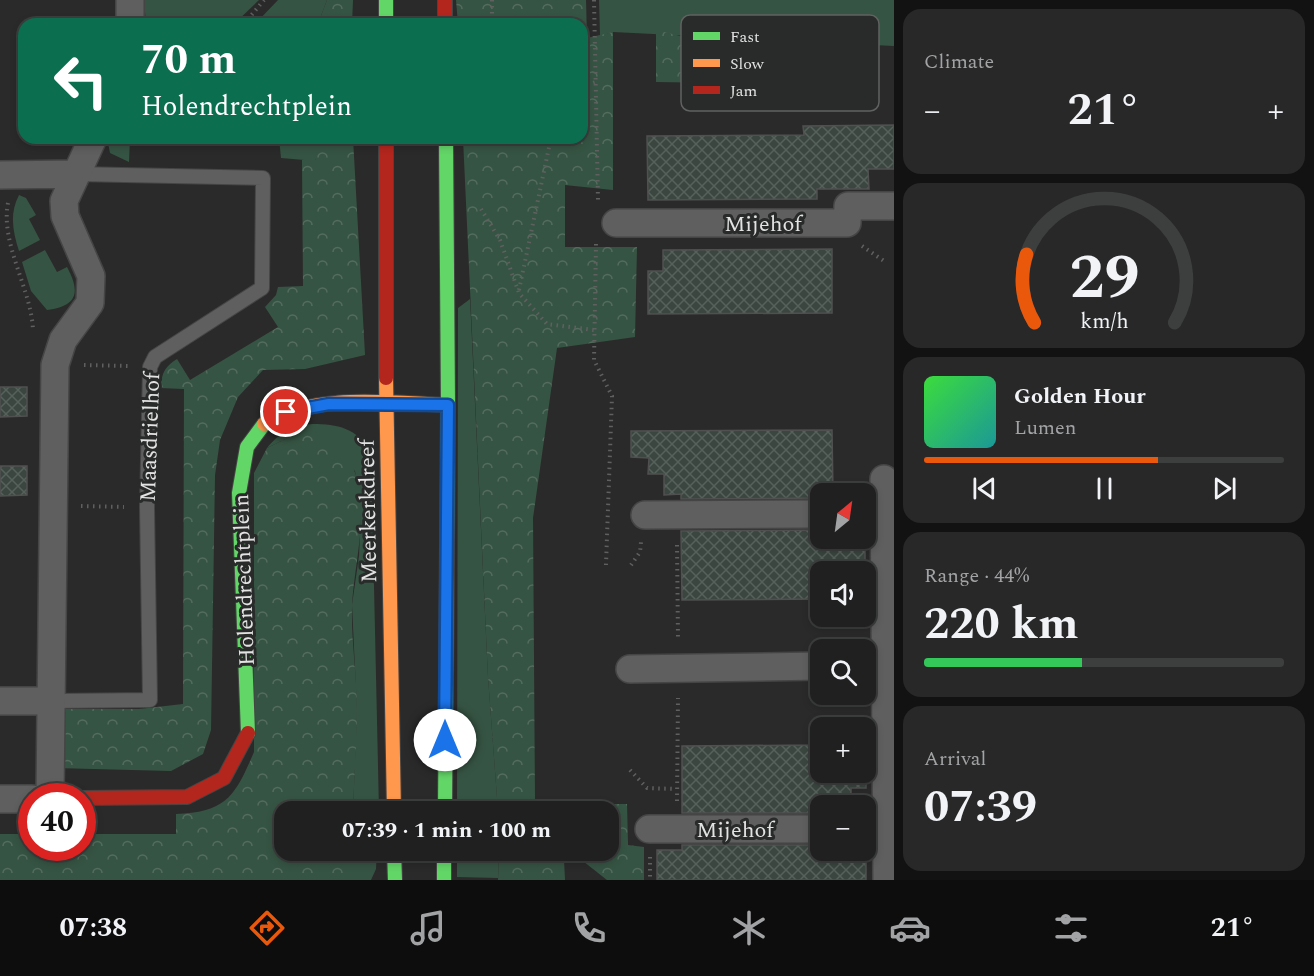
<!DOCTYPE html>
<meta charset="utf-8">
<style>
:root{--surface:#202020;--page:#282829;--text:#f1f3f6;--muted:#a2a3a5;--line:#3d3e3e;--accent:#ea580c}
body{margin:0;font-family:Spectral,serif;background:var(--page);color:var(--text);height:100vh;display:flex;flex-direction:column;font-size:22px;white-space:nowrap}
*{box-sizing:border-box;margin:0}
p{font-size:20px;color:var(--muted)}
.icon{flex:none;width:33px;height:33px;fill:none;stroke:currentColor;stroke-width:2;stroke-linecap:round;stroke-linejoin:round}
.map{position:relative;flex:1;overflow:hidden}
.panel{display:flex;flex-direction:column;gap:9px;padding:9px;background:#121212;width:420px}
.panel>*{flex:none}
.guide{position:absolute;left:18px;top:18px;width:570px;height:126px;border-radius:18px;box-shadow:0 3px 9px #0003,0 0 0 2px var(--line);background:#0b6e4f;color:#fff;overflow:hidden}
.needle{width:39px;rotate:29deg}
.fabs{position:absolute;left:810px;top:483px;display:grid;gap:12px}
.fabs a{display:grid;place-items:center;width:66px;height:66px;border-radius:12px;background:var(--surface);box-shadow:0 3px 9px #0003,0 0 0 2px var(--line);font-size:30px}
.speed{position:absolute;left:18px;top:783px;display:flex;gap:12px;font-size:30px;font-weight:700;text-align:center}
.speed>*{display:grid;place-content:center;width:78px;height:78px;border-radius:50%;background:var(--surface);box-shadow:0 3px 9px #0003,0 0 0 2px var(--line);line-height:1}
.speed .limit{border:9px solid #d22;background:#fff;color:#111}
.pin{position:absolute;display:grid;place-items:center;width:51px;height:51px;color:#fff;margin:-26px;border:3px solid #fff;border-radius:50%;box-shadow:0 2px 6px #0007}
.me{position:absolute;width:66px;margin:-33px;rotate:0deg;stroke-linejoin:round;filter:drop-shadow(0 0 4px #0008)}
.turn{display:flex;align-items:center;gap:21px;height:126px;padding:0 24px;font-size:27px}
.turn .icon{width:78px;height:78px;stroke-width:2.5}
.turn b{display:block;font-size:42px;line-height:51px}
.big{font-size:45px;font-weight:700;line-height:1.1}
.panel .widget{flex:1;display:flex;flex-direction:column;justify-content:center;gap:9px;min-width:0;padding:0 21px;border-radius:18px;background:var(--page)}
.panel .dial{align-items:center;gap:0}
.dial svg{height:156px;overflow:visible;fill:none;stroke:var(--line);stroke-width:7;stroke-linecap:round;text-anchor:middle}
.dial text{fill:var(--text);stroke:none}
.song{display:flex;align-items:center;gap:18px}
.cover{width:72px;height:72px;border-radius:9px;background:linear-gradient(135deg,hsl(120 70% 55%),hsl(180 70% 35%))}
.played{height:6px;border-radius:3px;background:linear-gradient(90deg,var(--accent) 65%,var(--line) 65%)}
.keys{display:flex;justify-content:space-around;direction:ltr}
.heat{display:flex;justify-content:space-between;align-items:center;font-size:33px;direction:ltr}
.charge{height:9px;border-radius:4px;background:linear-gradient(90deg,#34c759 44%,var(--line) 0)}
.trip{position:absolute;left:274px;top:801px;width:345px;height:60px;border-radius:18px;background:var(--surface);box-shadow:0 3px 9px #0003,0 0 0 2px var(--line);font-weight:700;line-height:60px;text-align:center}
.tab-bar{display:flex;height:96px;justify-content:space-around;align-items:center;background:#0d0d0d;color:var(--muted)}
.tab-bar .icon{width:42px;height:42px}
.tab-bar .current{color:var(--accent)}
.tab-bar b{font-size:27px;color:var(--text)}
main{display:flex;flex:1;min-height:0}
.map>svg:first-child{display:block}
</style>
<main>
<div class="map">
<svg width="894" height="880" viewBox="0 0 894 880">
<defs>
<pattern id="forest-crowns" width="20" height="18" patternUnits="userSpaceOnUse" patternTransform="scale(1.5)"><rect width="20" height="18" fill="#365443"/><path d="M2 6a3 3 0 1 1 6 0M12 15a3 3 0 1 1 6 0" fill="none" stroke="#536c5e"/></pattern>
<pattern id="building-cross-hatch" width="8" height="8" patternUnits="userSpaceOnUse" patternTransform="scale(1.5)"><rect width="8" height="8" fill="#3b4640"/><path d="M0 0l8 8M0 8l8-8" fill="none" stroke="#57615b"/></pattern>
</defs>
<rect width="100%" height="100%" fill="#2a2a2a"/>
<!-- green -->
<path fill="#365443" d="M144,0H259L234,24H146Z
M278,0H327L318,24H255Z
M599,0H894V46L613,32L600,36Z
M107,138H130L129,162L110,153Z
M279,138H305L315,153L316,161L281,158Z
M19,195L26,198L36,215L29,219L40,240L19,251C13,232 9,214 19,195Z
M45,250L57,272L67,267C81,293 77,306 47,310L31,291L22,262Z
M470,299L488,677L498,811L457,812L458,308Z
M312,424C339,424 355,428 371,451L379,811H353L357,711L352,605L359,556L361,511L355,471L298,433L267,448C280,432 292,426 312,424Z
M351,851H377L376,869L371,880H346Z
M457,851H499L498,878L457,877Z"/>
<!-- forest -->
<path fill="url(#forest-crowns)" d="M327,0H353L352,24H318Z
M456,0H586L587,38L613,32V190L565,185V247H637L635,337L557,348L533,518L535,804H627L628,845L644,847V880H607L574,854L564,860L565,880H498L499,851L609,850V812L498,811L488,677L463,138H582V24H458Z
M656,30L757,55L727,83L656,82Z
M305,138H353L365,355L305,369L263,370L238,397L220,440L215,475L211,730L203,754L171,771L56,768V709H139L183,704L184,389L160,388C162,374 164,367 177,359L190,380L278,327L265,307L276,295L278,287L303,286L302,160H316Z
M298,433C325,435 344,441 354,470C370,512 354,563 352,606C351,641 357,676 357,711C357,744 354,778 353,811L285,812V850L351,851L348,878L346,880H0V834H31L32,848H82L83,834H176V814C227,812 235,796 254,752V473L267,448Z"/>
<!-- building -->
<path fill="url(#building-cross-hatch)" stroke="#505050" stroke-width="1.5" d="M894,125V169H868L869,189H817V199L648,200L647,136L804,135L803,126Z
M832,249V313L648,314V271H663V250Z
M0,387H27V416L0,417Z
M832,430L833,492L865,494H820V498L681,499V494L664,495V474H648L649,458L631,457V431Z
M0,466H27V495L0,496Z
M820,530V538H865V572H820V599L682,600L681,531Z
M813,731H820V772H866V745V788H851V806H820V813H682V746L813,745Z
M682,845H820V850L866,849V880H657V850H682Z"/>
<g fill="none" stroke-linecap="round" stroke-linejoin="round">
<defs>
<path id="lane" d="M51,701L150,700L147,507L150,367L155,357L262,288L263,178L76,174"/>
<path id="street" d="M130,0V24
M0,175L76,174
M616,223H847L848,206H894
M884,479L887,880
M645,515L820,514
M630,669L820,666
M0,701H51
M50,796L55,365L63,340L90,303L91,276L65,216L64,201L93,138
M0,799H32
M649,829H820"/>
<path id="fast" d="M386,0V24
M248,733L239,493L247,447L264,424
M445,812L448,405L446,138
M394,850L395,880
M444,850V880"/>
<path id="slow" d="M386,378L394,812
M264,424C317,392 389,403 448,405"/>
<path id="jam" d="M445,0V24
M386,138V378
M82,798L187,797L224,778L248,733"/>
</defs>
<!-- lane casing -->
<use href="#lane" stroke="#444544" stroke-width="16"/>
<!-- street casing -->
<use href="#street" stroke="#444544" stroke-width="30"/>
<!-- fast casing -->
<use href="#fast" stroke="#444544" stroke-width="16"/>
<!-- slow casing -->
<use href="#slow" stroke="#444544" stroke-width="16"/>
<!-- jam casing -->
<use href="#jam" stroke="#444544" stroke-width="16"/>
<!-- path -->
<path stroke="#606060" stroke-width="4" stroke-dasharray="1.5 4.5" stroke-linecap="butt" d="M492,0V24
M594,0L598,200
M244,24L264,0
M582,87L596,82
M8,203C0,244 32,290 33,331
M481,209L500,240L519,293L547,324L594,330
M596,244L594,360L612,396L606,565
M862,246L884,261
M519,290L551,138
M84,365L128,366
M81,506L124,507
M677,545L678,639
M631,565L640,552L641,542
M630,770L647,788L676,789
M677,801L678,698
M650,857V880"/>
<!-- lane -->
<use href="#lane" stroke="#5f5f5f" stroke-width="14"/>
<!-- street -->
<use href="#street" stroke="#5f5f5f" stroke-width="27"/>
<!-- fast -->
<use href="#fast" stroke="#63d668" stroke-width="14"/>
<!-- slow -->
<use href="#slow" stroke="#ff974d" stroke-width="14"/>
<!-- jam -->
<use href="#jam" stroke="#b3261e" stroke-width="14"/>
</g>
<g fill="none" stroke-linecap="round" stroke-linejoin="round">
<defs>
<path id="route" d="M286,412L329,404L448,405L445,740"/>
</defs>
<!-- route casing -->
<use href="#route" stroke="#114b97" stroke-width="15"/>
<!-- route -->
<use href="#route" stroke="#1a73e8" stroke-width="10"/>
</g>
<g text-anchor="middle" stroke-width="6" stroke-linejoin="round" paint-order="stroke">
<!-- street labels -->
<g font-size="22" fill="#e2e3e2" stroke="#292b2a">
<text x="763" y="231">Mijehof</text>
<text transform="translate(149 437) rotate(-88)" y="8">Maasdrielhof</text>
<text transform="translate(367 511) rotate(-91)" y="8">Meerkerkdreef</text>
<text transform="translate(243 580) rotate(-92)" y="8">Holendrechtplein</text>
<text x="735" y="837">Mijehof</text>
</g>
</g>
<!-- legend -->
<rect x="681" y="15" width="198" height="96" rx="9" fill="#292b2a" stroke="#606261" stroke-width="1.5"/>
<rect x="693" y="32" width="27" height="8" fill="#63d668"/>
<rect x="693" y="59" width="27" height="8" fill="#ff974d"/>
<rect x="693" y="86" width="27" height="8" fill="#b3261e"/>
<g font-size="16" fill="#e2e3e2">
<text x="730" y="42">Fast</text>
<text x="730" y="69">Slow</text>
<text x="730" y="96">Jam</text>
</g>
</svg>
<div class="fabs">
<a><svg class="needle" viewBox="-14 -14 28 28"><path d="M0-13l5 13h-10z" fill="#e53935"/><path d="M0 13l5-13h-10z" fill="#a2a3a5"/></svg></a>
<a><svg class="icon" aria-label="sound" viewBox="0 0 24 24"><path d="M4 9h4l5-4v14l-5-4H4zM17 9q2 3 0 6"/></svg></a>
<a><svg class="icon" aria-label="search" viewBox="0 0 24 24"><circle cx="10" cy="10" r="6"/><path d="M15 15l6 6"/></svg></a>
<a>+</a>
<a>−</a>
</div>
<div class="speed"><div class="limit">40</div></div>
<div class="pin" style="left:286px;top:412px;background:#d93025"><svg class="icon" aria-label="arrive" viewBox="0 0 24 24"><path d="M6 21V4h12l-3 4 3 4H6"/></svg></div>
<svg class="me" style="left:445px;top:740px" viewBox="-20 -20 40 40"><circle r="19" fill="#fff"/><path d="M0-13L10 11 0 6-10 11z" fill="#1a73e8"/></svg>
<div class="trip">07:39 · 1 min · 100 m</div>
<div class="guide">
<div class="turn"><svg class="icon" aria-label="left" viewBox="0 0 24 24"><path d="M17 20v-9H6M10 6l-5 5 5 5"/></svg><div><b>70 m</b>Holendrechtplein</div></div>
</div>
</div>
<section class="panel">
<div class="widget"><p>Climate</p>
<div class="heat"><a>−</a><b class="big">21°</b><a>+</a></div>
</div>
<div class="widget dial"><svg viewBox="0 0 100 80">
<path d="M14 69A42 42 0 1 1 86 69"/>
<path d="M14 69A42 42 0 0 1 10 34" stroke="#ea580c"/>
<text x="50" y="56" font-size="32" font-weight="700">29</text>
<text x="50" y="72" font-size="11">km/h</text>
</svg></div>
<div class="widget">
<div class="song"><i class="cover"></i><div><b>Golden Hour</b><p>Lumen</p></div></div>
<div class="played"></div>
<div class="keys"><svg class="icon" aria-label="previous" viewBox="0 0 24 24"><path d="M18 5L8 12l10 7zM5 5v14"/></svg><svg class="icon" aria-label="pause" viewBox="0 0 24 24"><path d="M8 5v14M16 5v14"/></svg><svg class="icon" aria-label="next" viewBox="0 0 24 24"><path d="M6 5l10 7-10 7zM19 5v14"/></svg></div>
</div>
<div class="widget"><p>Range · 44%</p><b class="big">220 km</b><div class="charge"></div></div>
<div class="widget"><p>Arrival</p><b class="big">07:39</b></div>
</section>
</main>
<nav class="tab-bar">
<b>07:38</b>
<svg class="icon current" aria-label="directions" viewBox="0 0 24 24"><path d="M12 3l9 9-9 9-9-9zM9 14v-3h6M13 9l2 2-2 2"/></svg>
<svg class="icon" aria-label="music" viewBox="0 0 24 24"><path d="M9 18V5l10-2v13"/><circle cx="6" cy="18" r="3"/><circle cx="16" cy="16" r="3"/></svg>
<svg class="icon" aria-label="phone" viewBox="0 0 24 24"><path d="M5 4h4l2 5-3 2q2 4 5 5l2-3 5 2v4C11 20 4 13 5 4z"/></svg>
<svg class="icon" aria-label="climate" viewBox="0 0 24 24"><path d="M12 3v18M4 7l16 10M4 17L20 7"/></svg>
<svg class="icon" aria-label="car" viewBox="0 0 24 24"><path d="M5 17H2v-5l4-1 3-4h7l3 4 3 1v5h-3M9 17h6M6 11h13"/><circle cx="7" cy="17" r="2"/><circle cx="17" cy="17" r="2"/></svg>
<svg class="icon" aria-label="filters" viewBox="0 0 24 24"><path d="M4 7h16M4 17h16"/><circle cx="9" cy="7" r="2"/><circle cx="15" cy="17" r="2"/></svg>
<b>21°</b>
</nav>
